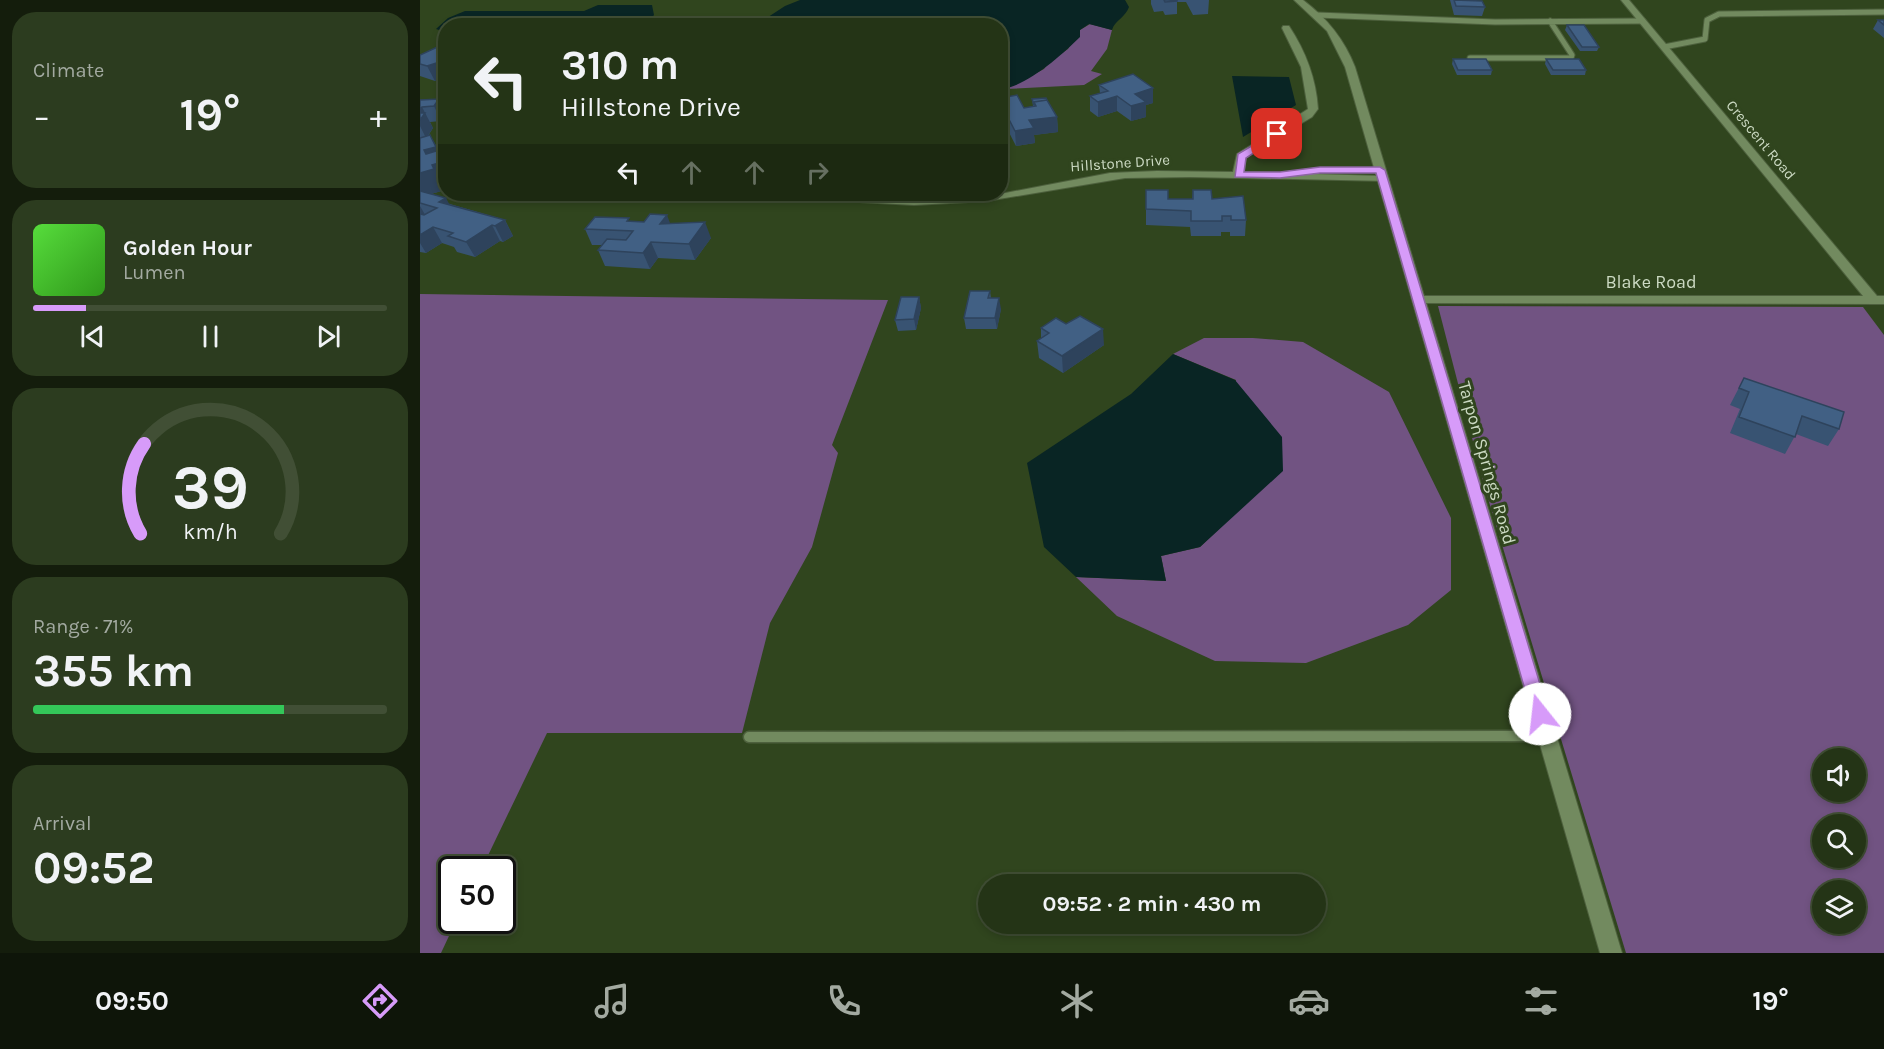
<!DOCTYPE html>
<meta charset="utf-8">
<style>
:root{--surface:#243416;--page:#2c3c1f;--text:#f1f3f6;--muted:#a3aaa1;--line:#414f35;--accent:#d79bf9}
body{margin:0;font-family:Karla,sans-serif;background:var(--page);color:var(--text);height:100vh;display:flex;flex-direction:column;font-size:22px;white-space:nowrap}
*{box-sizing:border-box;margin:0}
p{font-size:20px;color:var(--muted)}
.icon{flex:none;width:33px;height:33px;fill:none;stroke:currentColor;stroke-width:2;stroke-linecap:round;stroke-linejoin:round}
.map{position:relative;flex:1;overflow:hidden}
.side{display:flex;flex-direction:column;gap:12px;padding:12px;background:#141d0c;width:420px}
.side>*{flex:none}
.banner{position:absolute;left:18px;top:18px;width:570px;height:183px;border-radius:24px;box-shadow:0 3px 9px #0003,0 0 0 2px var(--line);background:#243416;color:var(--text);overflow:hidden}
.fabs{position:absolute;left:1392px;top:748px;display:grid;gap:12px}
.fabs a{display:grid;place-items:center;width:54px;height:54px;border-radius:50%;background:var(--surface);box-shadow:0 3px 9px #0003,0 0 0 2px var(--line);font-size:30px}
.speed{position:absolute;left:18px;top:856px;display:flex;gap:12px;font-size:30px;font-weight:700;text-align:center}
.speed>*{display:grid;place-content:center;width:78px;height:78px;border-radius:50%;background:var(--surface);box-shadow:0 3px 9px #0003,0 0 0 2px var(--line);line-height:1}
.speed .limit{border:3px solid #111;border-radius:9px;background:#fff;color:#111}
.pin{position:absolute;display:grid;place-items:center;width:51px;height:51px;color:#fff;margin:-26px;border-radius:12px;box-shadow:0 3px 9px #0006}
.me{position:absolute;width:66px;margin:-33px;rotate:344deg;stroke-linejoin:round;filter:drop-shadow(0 0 4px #0008)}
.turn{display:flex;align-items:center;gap:21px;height:126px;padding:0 24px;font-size:27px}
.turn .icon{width:78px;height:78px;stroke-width:2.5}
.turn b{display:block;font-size:42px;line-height:51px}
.lanes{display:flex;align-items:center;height:57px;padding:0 24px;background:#0003;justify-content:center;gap:30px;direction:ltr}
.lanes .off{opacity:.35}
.big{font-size:45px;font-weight:700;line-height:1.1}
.side .widget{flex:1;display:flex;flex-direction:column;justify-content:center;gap:9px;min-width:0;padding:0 21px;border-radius:24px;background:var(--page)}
.side .dial{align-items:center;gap:0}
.dial svg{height:156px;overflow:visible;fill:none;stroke:var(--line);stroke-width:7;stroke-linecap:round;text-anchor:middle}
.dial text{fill:var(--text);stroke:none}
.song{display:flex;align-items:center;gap:18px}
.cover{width:72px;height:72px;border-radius:9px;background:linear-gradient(135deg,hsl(110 70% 55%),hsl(110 70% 35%))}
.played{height:6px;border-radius:3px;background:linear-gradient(90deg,var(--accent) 15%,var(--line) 15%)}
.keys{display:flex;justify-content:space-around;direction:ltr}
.heat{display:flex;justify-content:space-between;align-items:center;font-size:33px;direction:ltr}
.charge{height:9px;border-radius:4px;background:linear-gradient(90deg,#34c759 71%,var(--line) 0)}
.trip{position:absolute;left:558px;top:874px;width:348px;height:60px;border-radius:30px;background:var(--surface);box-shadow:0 3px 9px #0003,0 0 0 2px var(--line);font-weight:700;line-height:60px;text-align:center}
.dock{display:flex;height:96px;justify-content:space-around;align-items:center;background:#0e1509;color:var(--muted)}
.dock .icon{width:42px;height:42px}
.dock .on{color:var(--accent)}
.dock b{font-size:27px;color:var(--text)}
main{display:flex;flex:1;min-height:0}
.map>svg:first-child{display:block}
</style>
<main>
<section class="side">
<div class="widget"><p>Climate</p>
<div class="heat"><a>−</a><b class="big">19°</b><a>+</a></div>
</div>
<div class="widget">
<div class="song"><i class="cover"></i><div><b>Golden Hour</b><p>Lumen</p></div></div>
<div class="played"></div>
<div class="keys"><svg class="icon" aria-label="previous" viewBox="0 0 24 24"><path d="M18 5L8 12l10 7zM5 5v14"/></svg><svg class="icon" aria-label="pause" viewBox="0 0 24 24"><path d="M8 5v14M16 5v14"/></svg><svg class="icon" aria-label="next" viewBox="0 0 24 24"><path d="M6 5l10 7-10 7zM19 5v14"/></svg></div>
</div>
<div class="widget dial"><svg viewBox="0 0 100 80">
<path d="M14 69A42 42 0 1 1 86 69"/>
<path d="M14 69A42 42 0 0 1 16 23" stroke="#d79bf9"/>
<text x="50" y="56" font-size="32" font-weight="700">39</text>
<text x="50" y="72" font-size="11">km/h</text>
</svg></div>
<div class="widget"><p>Range · 71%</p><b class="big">355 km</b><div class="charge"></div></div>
<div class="widget"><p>Arrival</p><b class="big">09:52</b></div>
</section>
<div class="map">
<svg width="1464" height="953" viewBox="0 0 1464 953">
<rect width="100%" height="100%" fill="#30451e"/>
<!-- green -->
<path fill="#715382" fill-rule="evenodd" d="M670,24L692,30L687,49L671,71L682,74L664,85L586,89L624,69L630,61L648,49L660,30Z
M0,294L468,300L412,445L418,453L392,547L350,623L322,733H127L61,870H32V921H36L21,953H0Z
M1018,306L1443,307L1464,335V953H1206L1066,492ZM1402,759H1436V792H1402ZM1402,825H1436V858H1402ZM1402,891H1436V924H1402Z
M784,338H833L883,342L969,392L1031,518V590L988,625L886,663L795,661L697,616L656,577L746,581L741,556L780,547L802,526L816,380L753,354Z"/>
<!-- water -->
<path fill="#092524" d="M380,0H705L709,7C705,18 695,20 692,30L669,24L660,30V37C642,55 606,87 581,89L580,26L336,25L365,6Z
M178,5H232L234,15L230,20L214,25L26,26L25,32L16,29L28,18L45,11H164Z
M812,76L869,77L876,105L823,137Z
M753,354L815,380L862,437L863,471L780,547L741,556L746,581L656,577L624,547L607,463L711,394Z"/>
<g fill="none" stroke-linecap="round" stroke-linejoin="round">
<defs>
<path id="service-far1" d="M897,15L1075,22L1223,21
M1244,47L1285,39L1287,20L1299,14L1464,12
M1050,58H1151L1152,55L1130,21"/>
<path id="service" d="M329,737L1127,736"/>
<path id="minor" d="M1201,0H1209L1457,296H1464V304L995,303L993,300L999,296H1443Z
M863,26H869C886,52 896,78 898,109L892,117L826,157L824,172L963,176L967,177V181L770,177L705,178L567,201L494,205L421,201L399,197L393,194L519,198L580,194L690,173L737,171L813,172L817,154L888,109L881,67L862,28Z"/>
<path id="secondary" d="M874,0H883C907,18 924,39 935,67L1202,953H1180L925,67L907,31Z"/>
</defs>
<!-- service-far1 casing -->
<use href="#service-far1" stroke="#4d603d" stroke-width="7"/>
<!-- service casing -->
<use href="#service" stroke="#4d603d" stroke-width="13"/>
<!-- minor casing -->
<use href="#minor" stroke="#4d603d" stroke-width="2"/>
<!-- secondary casing -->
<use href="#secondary" stroke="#4d603d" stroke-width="2"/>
<!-- service-far1 -->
<use href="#service-far1" stroke="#728a5f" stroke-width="5"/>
<!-- service -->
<use href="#service" stroke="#728a5f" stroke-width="10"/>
<!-- minor -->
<use href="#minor" fill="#728a5f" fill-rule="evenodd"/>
<!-- secondary -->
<use href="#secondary" fill="#728a5f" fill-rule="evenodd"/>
</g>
<!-- wall -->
<path fill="#385372" d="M731,0H789L788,14L773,15L766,2H757V14L745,15L743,11L734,12L731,4Z
M1030,0H1052L1065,7L1062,16L1034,15Z
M1458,20H1464V38L1453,29Z
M1147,25L1179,47L1177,51H1160L1145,30Z
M26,43V78L15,81L0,76V55Z
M1033,59L1072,70L1071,75H1037L1032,64Z
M1126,59L1166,70L1165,75H1131L1125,64Z
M679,85L733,103L726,105V117L711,121L697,111L678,117L670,111V96L680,93Z
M581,98L604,108L613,106L612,99L637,117L638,132L614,135L615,143L596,146L582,119Z
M19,99L21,121L10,122L13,128L8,136L10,135L26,164V185H23L25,190L11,194L30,204L85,220L93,236L83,242L80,241L55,257L37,252L34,247L22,243L6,253L0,252V100Z
M726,190L748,199H772L773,190L792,199L826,220L825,236H810V232H801V236H771L770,227L726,225Z
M210,221L250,224L291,238L275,260L238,258L230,269L185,266L178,250L182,245H172L165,229Z
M570,291L571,298L581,309L577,329H546L544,318Z
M499,297L501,308L496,330L478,331L475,320Z
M621,328L684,345L643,373L619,358L617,341L621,338Z
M1324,378L1419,429L1408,446L1376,434L1365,454L1310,433L1320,409L1310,405Z"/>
<!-- shaded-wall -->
<path fill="#2e435c" d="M26,60V78L15,81L7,66Z
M733,88V103L726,105V117L711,121V106L715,94Z
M697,96V111L678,117V102Z
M19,99L26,112V115L21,121L14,106Z
M2,107L13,128L6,138L0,126V109Z
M637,117L638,132L614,135L615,143L596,146L595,131L609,120Z
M10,135L26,164V185H23L25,190L0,197V173L4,150Z
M26,198L34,213L19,202Z
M0,206L7,218L0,222Z
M247,215L253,231L240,224Z
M85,220L93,236L83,242L75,226Z
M285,222L291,238L275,260L269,244Z
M72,225L80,241L55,257L46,242Z
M13,227L22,243L6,253L0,243V235Z
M231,242L238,258L230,269L223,253Z
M499,297L501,308L496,330L494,319Z
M579,298L581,309L577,329L575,318Z
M683,329L684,345L643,373L642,356Z"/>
<!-- building -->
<path fill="#416084" stroke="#2e435c" stroke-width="1.5" d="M744,0H757V1L745,2Z
M1034,0L1062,1L1065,7L1036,6Z
M1458,20H1464V25Z
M1147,25H1164L1179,47H1162Z
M26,43V60L7,66L0,64V55Z
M1033,59H1066L1072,70H1038Z
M1126,59H1159L1166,70H1133Z
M713,74L733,88L715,94L726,102L711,106L697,96L678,102L670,96L688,91L679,85Z
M597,95L604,108L616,106L614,102L627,100L637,117L609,120L614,128L595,131L581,104H584L581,98Z
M626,98L627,100L614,102V105L612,99Z
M19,99L14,106L2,107L0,109V100Z
M0,113H5L0,120Z
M10,135L16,147L4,150L6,154L16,151L22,162L12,165L14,169L0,173V138Z
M726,190H748V199H773V190H791L792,199L823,196L826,220H811V216H802V221H771V211L726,209Z
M0,191L26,198L19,202L85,220L75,226L72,225L46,242L28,236L33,233L13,227L0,235V214L4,215L17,208L0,203Z
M230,214L247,215L240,224L285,222L269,244L231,242L223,253L178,250L187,239L206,240L213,231L165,229L175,217L209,218L207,221L224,222Z
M550,291H570L568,298H579L575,318H544Z
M481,297H499L494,319L475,320Z
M660,316L683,329L642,356L617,341L629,333L621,328L636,318L646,324Z
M1324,378L1424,412L1419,429L1382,416L1375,437L1319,417L1329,392L1319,388Z"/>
<!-- route -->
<path fill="#d79bf9" stroke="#8c65a2" stroke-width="1.5" d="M857,131L860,132V136L826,158L824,172H860L900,167H960L965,170L1129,714L1126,719L1120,721L1114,719L1112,714L956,173H900L860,178L815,177L818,154Z"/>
<g text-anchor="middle" stroke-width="6" stroke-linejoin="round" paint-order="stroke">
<!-- far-street labels -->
<g font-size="15" fill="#ccdac3" stroke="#30451e">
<text transform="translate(1341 140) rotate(50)" y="5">Crescent Road</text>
<text transform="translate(700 163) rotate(-4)" y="5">Hillstone Drive</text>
</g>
<!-- street labels -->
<g font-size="18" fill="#ccdac3" stroke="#30451e">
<text x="1231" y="288">Blake Road</text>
<text transform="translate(1067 463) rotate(74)" y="6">Tarpon Springs Road</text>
</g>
</g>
</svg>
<div class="fabs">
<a><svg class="icon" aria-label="sound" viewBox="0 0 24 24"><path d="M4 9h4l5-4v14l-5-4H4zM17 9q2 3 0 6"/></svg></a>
<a><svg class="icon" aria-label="search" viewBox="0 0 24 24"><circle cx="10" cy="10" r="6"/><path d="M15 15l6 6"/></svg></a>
<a><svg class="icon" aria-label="layers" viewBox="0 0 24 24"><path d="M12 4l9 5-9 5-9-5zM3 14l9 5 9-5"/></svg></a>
</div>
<div class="speed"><div class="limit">50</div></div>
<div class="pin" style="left:857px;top:134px;background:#d93025"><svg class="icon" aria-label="arrive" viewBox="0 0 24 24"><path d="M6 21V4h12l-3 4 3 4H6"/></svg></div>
<svg class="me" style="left:1120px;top:714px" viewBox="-20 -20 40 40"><circle r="19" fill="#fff"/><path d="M0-13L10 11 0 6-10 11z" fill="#d79bf9"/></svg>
<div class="trip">09:52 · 2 min · 430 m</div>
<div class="banner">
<div class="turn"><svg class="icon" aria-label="left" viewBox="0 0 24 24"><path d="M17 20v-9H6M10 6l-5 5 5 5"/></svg><div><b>310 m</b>Hillstone Drive</div></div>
<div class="lanes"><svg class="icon" aria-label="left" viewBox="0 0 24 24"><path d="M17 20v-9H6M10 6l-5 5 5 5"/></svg><svg class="icon off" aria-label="ahead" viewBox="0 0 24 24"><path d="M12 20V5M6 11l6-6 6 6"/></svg><svg class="icon off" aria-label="ahead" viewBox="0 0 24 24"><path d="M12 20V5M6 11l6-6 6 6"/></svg><svg class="icon off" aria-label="right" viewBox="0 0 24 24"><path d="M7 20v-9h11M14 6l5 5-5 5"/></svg></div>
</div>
</div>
</main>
<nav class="dock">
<b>09:50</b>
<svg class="icon on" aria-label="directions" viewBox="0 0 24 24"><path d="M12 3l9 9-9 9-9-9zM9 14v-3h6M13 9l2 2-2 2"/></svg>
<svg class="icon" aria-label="music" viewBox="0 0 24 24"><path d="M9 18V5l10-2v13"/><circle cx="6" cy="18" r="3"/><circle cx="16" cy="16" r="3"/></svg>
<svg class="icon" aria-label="phone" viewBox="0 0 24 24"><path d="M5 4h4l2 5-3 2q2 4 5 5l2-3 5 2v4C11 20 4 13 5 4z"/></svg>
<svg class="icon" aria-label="climate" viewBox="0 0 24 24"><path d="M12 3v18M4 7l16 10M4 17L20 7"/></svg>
<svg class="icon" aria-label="car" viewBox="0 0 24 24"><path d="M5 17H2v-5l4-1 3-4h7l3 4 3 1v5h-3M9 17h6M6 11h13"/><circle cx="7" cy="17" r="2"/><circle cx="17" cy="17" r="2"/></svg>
<svg class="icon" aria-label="filters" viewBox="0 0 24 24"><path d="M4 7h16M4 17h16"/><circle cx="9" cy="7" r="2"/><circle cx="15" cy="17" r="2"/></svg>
<b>19°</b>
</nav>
